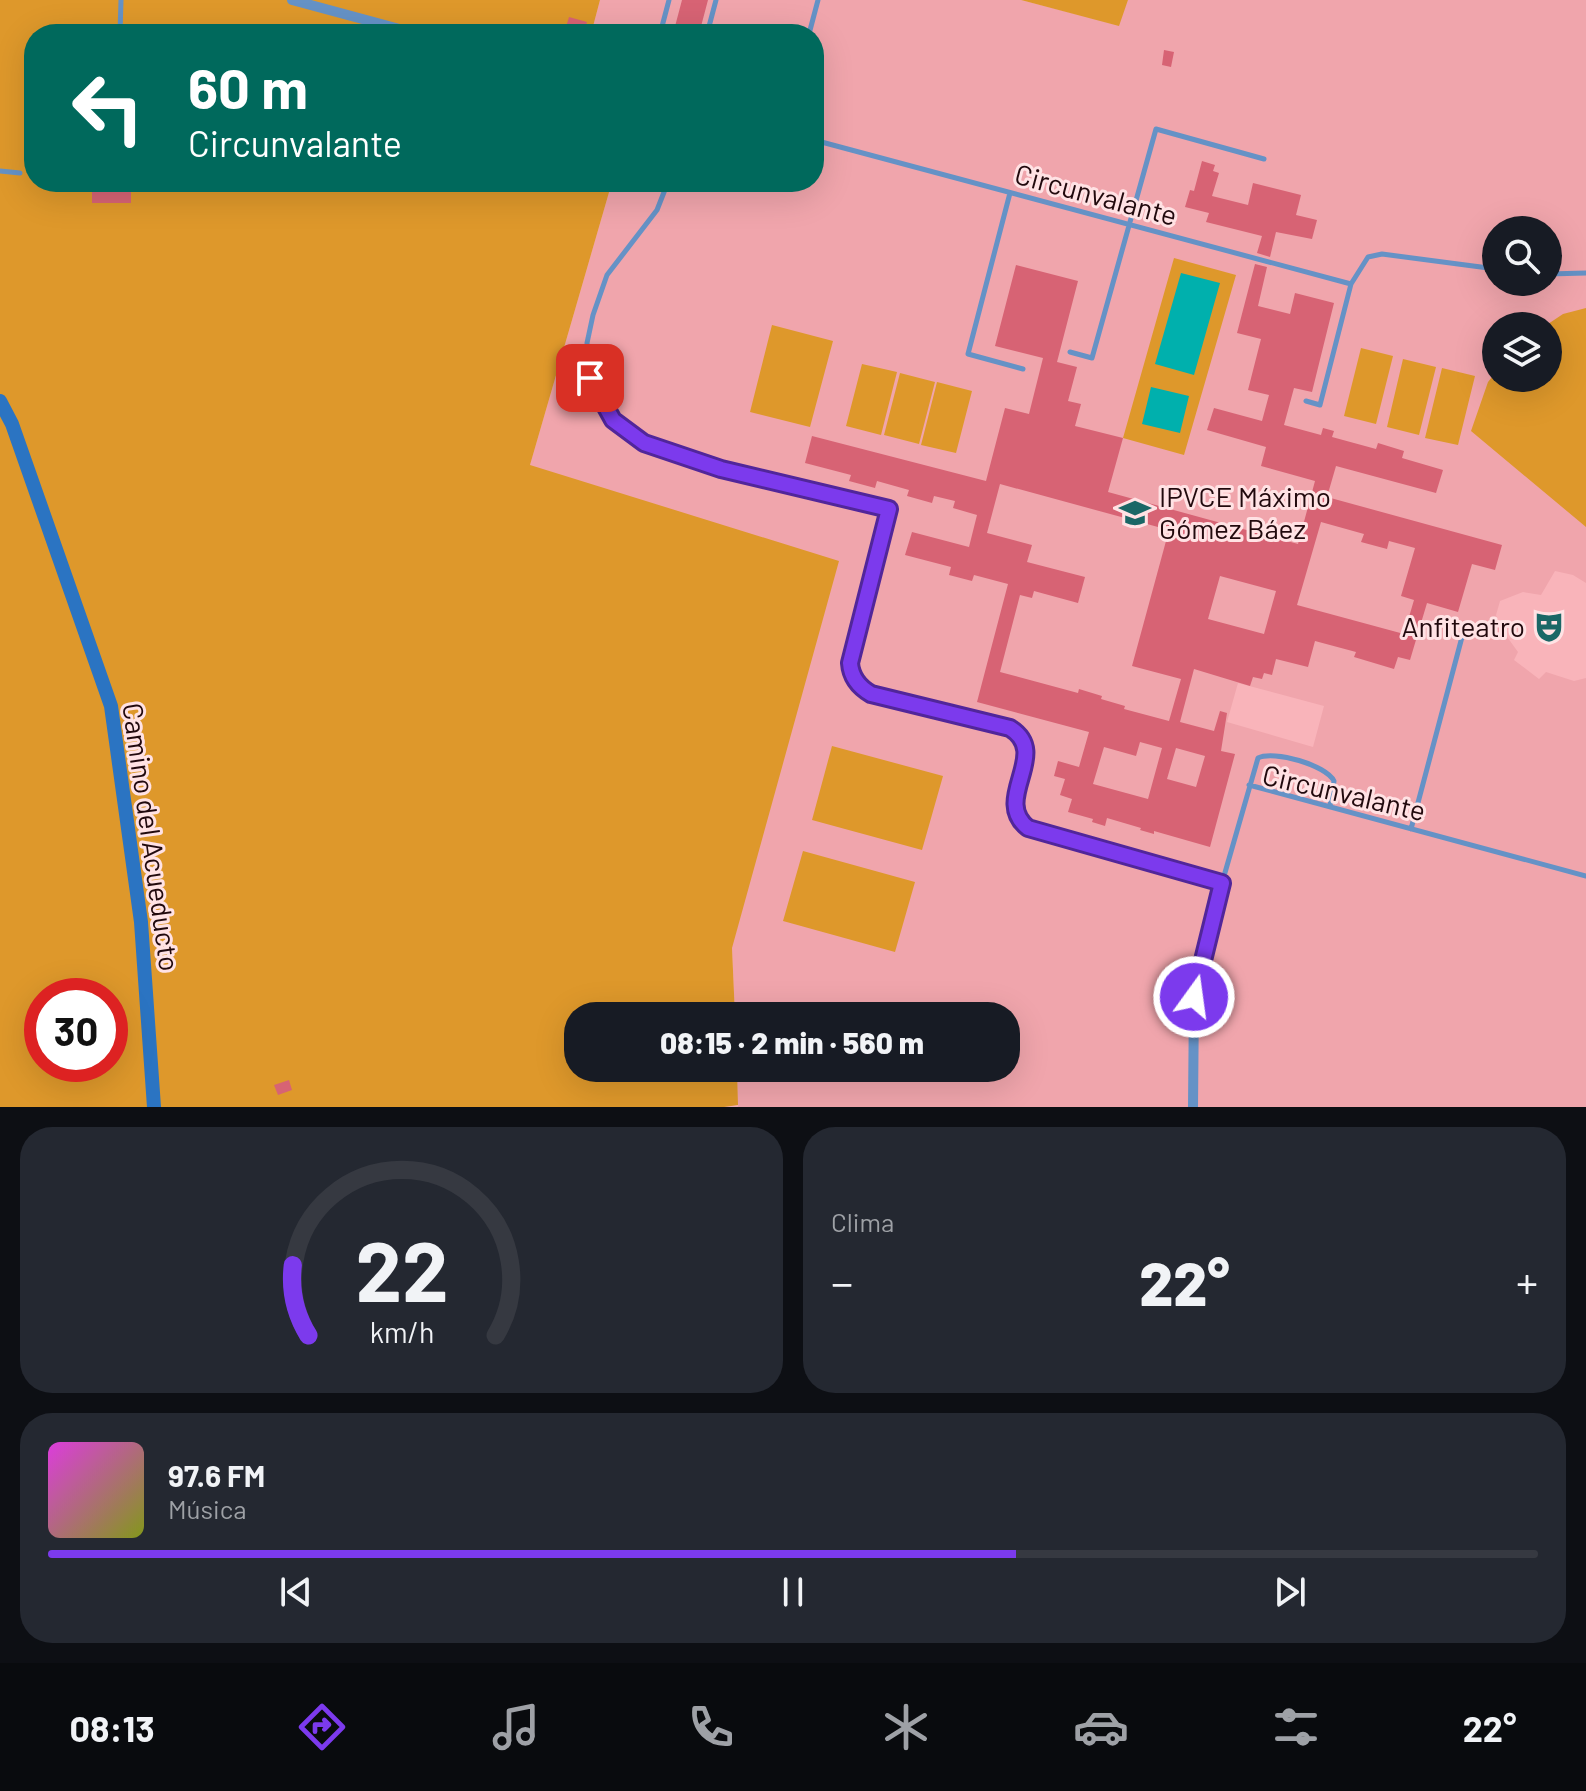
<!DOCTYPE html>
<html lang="es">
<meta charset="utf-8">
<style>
:root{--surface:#171b24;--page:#242831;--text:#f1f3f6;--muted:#9ea1a6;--line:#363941;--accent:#7c3aed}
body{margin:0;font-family:Barlow,sans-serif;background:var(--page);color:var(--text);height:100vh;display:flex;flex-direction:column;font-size:30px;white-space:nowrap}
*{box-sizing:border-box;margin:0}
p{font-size:26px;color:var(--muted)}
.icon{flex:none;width:44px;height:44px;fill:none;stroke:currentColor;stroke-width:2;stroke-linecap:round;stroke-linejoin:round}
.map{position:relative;height:1107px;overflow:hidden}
.details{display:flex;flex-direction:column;gap:20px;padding:20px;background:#0d0f14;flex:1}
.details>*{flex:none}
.banner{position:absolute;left:24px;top:24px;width:800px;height:168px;border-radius:32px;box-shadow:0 8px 32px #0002;background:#00695c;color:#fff;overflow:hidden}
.tools{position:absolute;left:1482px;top:216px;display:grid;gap:16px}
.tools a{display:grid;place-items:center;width:80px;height:80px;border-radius:50%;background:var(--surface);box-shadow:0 8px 32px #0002;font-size:40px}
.speed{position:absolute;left:24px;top:978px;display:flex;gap:16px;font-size:40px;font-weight:700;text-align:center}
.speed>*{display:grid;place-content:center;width:104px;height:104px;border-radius:50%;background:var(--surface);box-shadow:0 8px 32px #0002;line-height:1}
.speed .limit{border:12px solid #d22;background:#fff;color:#111}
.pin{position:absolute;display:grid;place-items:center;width:68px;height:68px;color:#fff;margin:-34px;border-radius:16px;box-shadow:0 4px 12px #0006}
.me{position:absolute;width:88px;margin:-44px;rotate:14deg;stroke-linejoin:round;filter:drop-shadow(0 0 6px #0008)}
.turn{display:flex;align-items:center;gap:28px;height:168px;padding:0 32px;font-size:36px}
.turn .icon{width:104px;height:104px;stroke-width:2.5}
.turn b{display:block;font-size:56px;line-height:68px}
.big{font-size:60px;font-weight:800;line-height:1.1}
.details .widget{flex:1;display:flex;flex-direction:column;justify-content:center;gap:12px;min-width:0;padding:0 28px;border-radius:32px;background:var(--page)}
.details .dial{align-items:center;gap:0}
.dial svg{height:208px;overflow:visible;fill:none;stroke:var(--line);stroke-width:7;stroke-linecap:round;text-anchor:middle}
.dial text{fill:var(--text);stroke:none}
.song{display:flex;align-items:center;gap:24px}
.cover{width:96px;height:96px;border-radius:12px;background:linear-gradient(135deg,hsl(300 70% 55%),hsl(70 70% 35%))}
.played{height:8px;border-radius:4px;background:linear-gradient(90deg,var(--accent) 65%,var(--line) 65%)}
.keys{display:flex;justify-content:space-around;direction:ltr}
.heat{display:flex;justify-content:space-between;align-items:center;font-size:44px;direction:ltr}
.details .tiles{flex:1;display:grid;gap:20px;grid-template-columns:1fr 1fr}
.widget:last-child{grid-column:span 2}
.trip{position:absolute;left:564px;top:1002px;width:456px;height:80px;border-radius:32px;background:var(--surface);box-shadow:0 8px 32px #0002;font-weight:800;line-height:80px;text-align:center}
.tabs{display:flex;height:128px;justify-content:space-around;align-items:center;background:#090b0e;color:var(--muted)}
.tabs .icon{width:56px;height:56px}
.tabs .on{color:var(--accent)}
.tabs b{font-size:36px;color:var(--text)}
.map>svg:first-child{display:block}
</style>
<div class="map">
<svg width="1586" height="1107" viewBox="0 0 1586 1107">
<rect width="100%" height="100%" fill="#f9b4ba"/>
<!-- built -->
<path fill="#f0a5ac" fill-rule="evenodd" d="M600,0H1021L1118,25L1128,0H1586V583L1573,575L1555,571L1541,595L1523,592L1500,601L1496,615L1500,627L1518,652L1514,660L1539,679L1546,672L1574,681L1586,678V1107H738L737,1068H1006V1016H735L732,948L530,465L612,182H814V34H591ZM1496,230H1548V282H1496ZM1496,326H1548V378H1496ZM1238,683L1324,706L1313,747L1227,722Z"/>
<!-- green -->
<path fill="#de982b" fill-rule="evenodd" d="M0,0H600L591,34H34V182H612L530,465L839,561L732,948L735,1016H578V1068H737L738,1105L724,1107H0ZM42,996H110V1064H42Z
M1021,0H1128L1119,26Z
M1174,258L1236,275L1184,455L1123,438Z
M1586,308V527L1471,431L1488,382L1496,372V378H1548V326H1545L1563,314Z
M772,325L833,341L810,427L750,412Z
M1361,348L1393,356L1376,424L1344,416Z
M1403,359L1436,367L1419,435L1387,427Z
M862,364L897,372L881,435L846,426Z
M1442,368L1475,376L1458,445L1425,438Z
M900,373L935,382L919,444L884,435Z
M937,382L972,391L956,453L921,445Z
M832,746L943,776L922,850L812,820Z
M803,851L915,882L895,952L783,921Z"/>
<!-- water -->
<path fill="#00b0ad" d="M1181,273L1220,283L1194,375L1155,364Z
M1151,387L1189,396L1180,433L1142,424Z"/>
<!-- building -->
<path fill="#d76374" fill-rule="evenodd" d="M682,0H708L699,34H673Z
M569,17L587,22L583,34H564Z
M1164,50L1174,52L1171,67L1162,65Z
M1202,161L1215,165L1213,171L1219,173L1212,196L1248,205L1253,183L1301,195L1296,215L1317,220L1312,239L1276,232L1270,257L1257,253L1262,236L1206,222L1209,213L1185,207L1190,190L1194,191Z
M115,187V190L131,189V203H92V188Z
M1255,264L1267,267L1258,306L1290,314L1295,293L1334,303L1312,392L1294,388L1284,425L1321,435L1323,428L1334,431L1332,437L1376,449L1378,443L1404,451L1402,458L1443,470L1436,493L1336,466L1327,497L1502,545L1495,570L1472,564L1458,612L1427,603L1410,660L1398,657L1394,669L1354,657L1356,652L1315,641L1308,667L1276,659L1272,675L1264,673L1262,679L1253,677L1250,686L1194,669L1180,722L1214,731L1220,711L1227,713L1221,751L1235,754L1210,847L1154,831V834L1140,830L1141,828L1107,818L1105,826L1092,822L1093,819L1068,812L1072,799L1060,795L1065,779L1054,776L1058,761L1079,767L1089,732L977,702L1008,584L974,575L972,581L949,575L951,567L905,555L912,532L969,547L977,515L953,508L955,501L934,496L932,503L907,496L909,490L877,481L875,488L849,481L851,475L805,463L812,436L986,481L1005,408L1029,414L1043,358L995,346L1016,265L1078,281L1057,362L1077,367L1068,401L1081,404L1075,426L1123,438L1108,492L1298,544L1315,481L1261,466L1266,447L1207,430L1214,408L1262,421L1269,395L1248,390L1261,339L1237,333ZM1000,484L1169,530L1132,666L1181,679L1169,721L1124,709L1125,706L1101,699L1102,696L1079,689L1078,693L1000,672L1020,595L1032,598L1034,591L1078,603L1085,577L1027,562L1032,545L987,533ZM1321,522L1364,534L1361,542L1387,549L1389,541L1415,548L1401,596L1414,600L1404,634L1297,605ZM1220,576L1276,591L1264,634L1208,619ZM1140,742L1162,748L1148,799L1093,784L1104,747L1136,756ZM1176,748L1205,756L1196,787L1167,779Z
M289,1080L292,1090L278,1095L274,1085Z"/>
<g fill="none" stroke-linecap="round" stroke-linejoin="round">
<!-- lane -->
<path stroke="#6592c6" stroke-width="5" d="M120,34L121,0
M660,34L669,0
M707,34L716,0
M809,34L818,0
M814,140L1351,284L1368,257L1382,254L1496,269
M0,171L20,173
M668,182L657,210L607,275L593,315L587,343L590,378L613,420L644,443L721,469L889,509L850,663C851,677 859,687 871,694L1010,728C1052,754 991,799 1028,828L1222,883L1258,758C1274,750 1326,765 1334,781L1330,806
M1010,193L968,354L1023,369
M1548,274L1586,273
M1070,352L1092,358L1156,129L1264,159
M1306,401L1320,405L1351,284
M1249,785L1586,876
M1411,829L1462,637"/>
<!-- street -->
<path stroke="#6592c6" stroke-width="10" d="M292,0L418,34
M1193,1107L1194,997L1222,883"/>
<!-- secondary -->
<path stroke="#2b74c2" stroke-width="14" d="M0,401L12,424L111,706L141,922L154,1107"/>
</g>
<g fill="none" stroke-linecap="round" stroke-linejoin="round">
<defs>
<path id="route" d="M590,378L613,420L644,443L721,469L889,509L850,663C851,677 859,687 871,694L1010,728C1052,754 991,799 1028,828L1222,883L1194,997"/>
</defs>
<!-- route casing -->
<use href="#route" stroke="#51269a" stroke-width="20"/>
<!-- route -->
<use href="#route" stroke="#7c3aed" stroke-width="14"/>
</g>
<!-- icons -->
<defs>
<symbol id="school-bare" viewBox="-9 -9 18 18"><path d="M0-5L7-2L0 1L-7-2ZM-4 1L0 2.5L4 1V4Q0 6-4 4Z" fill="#1a6766" stroke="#ffe2e4" stroke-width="2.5" paint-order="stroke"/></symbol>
<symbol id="theatre-bare" viewBox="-9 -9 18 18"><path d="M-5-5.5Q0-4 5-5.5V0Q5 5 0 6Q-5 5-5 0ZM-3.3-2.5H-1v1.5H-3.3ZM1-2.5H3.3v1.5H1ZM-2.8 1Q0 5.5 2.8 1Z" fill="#1a6766" stroke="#ffe2e4" stroke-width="2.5" paint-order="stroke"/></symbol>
</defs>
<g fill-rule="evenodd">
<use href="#school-bare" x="1113" y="491" width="44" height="44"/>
<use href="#theatre-bare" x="1527" y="605" width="44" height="44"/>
</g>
<g text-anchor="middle" stroke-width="6" stroke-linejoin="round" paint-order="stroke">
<!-- street labels -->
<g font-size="28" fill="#21090d" stroke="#ffe2e4">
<text transform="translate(1096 195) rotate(15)" y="10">Circunvalante</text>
<text transform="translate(1344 793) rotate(13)" y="10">Circunvalante</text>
<text transform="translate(151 837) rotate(82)" y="10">Camino del Acueducto</text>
</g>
<!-- poi labels -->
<g font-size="28" fill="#21090d" stroke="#ffe2e4" text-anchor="start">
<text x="1159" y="507">IPVCE Máximo<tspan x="1159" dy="32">Gómez Báez</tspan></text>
<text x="1525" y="637" text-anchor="end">Anfiteatro</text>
</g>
</g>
</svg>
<div class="tools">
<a><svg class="icon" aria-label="search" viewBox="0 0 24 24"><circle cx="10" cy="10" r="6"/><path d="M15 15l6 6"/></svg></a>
<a><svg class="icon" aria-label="layers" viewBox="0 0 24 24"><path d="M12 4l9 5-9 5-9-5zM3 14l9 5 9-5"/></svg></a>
</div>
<div class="speed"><div class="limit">30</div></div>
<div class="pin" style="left:590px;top:378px;background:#d93025"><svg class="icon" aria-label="arrive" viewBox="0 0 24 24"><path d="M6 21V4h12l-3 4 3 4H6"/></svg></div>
<svg class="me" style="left:1194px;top:997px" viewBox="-20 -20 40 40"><circle r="17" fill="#7c3aed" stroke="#fff" stroke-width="3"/><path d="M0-11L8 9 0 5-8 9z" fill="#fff"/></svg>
<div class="trip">08:15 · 2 min · 560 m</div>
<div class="banner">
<div class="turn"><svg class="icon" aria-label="left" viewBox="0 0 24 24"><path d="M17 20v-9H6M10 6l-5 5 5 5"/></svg><div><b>60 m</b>Circunvalante</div></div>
</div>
</div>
<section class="details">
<div class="tiles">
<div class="widget dial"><svg viewBox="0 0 100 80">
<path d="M14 69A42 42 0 1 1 86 69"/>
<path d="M14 69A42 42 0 0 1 8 42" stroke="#7c3aed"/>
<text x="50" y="56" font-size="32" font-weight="700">22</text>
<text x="50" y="72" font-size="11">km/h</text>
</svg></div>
<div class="widget"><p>Clima</p>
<div class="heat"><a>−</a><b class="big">22°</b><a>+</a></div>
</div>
<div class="widget">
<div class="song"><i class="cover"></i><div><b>97.6 FM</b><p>Música</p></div></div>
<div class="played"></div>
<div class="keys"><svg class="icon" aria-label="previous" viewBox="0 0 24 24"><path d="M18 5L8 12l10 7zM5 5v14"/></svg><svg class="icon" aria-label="pause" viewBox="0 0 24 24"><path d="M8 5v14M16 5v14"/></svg><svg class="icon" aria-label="next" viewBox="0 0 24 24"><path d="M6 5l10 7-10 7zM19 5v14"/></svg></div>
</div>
</div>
</section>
<nav class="tabs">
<b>08:13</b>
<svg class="icon on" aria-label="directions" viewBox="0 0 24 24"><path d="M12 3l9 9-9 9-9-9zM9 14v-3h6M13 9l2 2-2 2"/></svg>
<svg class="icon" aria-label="music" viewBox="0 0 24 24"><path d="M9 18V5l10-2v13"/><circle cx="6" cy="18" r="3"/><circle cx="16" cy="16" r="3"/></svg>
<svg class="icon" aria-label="phone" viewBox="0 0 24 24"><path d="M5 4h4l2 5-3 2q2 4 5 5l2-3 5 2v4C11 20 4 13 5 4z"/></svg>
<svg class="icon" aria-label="climate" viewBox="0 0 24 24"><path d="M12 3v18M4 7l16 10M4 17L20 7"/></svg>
<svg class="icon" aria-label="car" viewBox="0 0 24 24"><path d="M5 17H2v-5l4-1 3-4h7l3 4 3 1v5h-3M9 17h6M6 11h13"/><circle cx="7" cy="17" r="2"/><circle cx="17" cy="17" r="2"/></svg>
<svg class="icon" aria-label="filters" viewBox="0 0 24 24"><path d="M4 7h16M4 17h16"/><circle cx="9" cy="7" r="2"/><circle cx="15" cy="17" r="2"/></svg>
<b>22°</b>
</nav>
